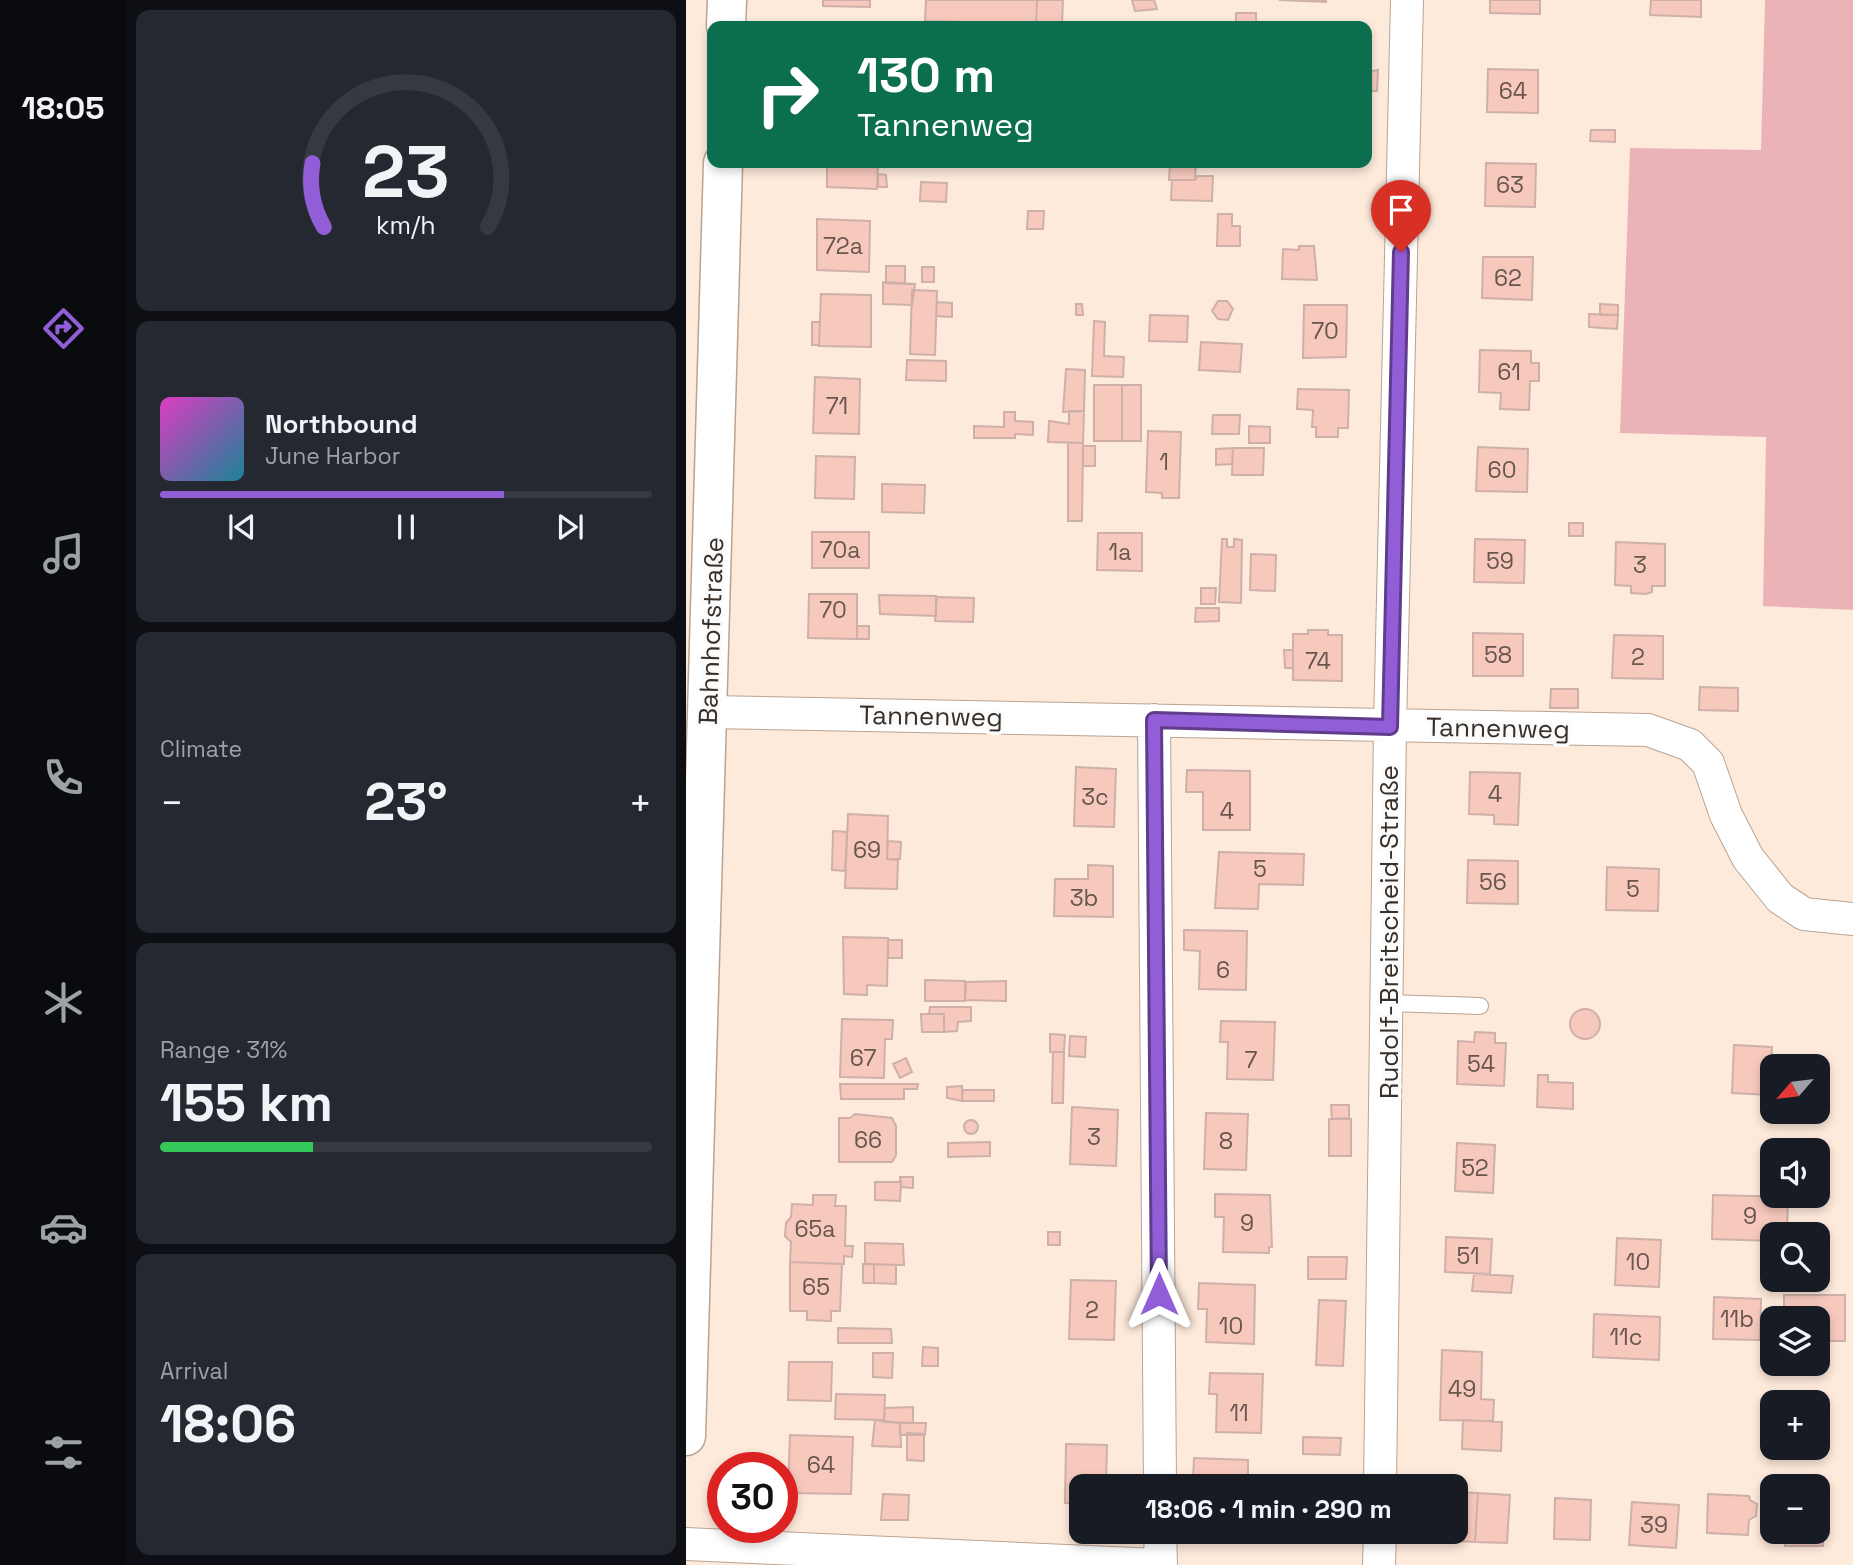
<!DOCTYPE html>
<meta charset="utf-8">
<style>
:root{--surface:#171b24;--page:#242831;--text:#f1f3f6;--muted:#9ea1a6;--line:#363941;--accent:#925ed7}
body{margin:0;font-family:"Space Grotesk",sans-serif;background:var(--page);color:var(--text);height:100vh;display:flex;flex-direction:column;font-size:26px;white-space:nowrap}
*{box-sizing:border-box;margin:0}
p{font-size:23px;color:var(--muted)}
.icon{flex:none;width:38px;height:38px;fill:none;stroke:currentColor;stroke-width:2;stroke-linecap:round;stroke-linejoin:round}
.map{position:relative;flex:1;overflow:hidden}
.sheet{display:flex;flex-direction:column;gap:10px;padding:10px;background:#0d0f14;width:560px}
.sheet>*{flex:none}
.hud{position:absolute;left:21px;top:21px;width:665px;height:147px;border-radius:14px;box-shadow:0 4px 10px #0003;background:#0b6e4f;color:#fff;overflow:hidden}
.needle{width:46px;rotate:242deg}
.tools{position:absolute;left:1074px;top:1054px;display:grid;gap:14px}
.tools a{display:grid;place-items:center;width:70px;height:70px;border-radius:14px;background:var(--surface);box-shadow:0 4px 10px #0003;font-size:35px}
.speed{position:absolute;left:21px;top:1452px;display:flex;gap:14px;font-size:35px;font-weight:700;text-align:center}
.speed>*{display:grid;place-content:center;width:91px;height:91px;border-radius:50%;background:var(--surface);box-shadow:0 4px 10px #0003;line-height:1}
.speed .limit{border:10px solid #d22;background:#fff;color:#111}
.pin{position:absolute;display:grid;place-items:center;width:60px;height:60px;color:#fff;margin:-72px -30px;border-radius:50% 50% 50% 0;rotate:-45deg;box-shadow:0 0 7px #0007}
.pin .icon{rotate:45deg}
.me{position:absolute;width:77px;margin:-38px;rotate:0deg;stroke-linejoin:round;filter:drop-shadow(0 0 5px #0008)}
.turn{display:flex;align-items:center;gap:24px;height:147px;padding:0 35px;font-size:32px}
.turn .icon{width:91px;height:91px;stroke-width:2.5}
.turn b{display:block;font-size:49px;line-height:60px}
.big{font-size:52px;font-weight:600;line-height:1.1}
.sheet .widget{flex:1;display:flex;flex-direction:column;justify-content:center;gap:10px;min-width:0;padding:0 24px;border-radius:14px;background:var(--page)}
.sheet .dial{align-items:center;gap:0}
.dial svg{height:182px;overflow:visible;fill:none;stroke:var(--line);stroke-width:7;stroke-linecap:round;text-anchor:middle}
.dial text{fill:var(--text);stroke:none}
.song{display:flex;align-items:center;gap:21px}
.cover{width:84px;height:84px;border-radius:10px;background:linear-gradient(135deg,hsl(310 70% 55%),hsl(190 70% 35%))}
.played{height:7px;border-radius:4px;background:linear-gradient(90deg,var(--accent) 70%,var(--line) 70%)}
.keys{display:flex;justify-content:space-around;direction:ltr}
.heat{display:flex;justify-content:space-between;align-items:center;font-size:38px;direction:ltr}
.charge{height:10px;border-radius:5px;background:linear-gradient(90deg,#34c759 31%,var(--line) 0)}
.trip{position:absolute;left:383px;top:1474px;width:399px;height:70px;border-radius:14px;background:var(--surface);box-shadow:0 4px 10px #0003;font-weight:600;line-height:70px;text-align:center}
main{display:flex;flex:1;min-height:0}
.tabs{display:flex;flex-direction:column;width:126px;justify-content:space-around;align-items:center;background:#090b0e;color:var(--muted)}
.tabs .icon{width:49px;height:49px}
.tabs .on{color:var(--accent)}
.tabs b{font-size:32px;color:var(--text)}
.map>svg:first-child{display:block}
</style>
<main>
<nav class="tabs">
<b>18:05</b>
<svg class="icon on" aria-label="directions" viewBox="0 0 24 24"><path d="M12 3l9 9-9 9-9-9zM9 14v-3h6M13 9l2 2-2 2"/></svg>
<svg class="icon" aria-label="music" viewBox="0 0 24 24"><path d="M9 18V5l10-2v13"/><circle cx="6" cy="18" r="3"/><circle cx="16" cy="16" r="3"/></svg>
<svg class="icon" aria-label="phone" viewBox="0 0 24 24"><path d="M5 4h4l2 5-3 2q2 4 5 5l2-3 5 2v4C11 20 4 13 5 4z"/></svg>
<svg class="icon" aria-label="climate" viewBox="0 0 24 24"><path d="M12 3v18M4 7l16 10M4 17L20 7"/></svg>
<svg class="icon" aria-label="car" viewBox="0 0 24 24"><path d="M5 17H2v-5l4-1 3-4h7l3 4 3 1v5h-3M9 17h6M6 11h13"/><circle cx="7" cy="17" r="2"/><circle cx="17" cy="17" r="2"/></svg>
<svg class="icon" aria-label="filters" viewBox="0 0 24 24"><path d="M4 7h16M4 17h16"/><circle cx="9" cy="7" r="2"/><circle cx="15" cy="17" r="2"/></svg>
</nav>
<section class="sheet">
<div class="widget dial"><svg viewBox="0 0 100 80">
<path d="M14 69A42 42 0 1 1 86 69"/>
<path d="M14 69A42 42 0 0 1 9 41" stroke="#925ed7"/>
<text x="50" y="56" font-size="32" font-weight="700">23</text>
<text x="50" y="72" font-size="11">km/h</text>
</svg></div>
<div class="widget">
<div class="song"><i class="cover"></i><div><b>Northbound</b><p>June Harbor</p></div></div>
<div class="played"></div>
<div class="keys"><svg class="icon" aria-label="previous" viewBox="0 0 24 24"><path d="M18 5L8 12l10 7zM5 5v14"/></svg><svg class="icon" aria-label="pause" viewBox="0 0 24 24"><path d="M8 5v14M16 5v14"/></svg><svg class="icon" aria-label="next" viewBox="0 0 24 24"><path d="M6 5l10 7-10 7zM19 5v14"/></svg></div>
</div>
<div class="widget"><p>Climate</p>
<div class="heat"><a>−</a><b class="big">23°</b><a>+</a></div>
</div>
<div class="widget"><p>Range · 31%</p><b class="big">155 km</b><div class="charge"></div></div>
<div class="widget"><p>Arrival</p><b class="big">18:06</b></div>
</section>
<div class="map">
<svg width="1167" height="1565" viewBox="0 0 1167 1565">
<rect width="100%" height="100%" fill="#feeadb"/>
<!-- green -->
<path fill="#ebb3b8" d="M1079,0H1167V610L1077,606L1080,437L934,433L944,148L1075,150Z"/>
<!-- building -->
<path fill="#f7c9bd" stroke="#ceb0a8" stroke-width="2" d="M137,0H184V7L137,6Z
M240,0H351L350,24L239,21Z
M351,0H377L376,25L350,24Z
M446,0H468L471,9L449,11Z
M593,0H640V2Z
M804,0H854V14L804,13Z
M965,0H1015V17L964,15Z
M550,13H570V26H550Z
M802,69L852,70V113L801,112Z
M692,70L691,91H681V72Z
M905,130H929V142L904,141Z
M141,163H192L191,189L141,187Z
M484,163H510L509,180H483Z
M800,163L850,164L849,207L799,206Z
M192,174L200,175L201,187H192Z
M511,176H527L526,201L485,200L486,180H509Z
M235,182L261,183L260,202L234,201Z
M342,211H358L357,229H341Z
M532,214H546V226H554V246H531Z
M131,219L184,221L183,272L131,270Z
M613,246H628L631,280L596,279L597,249L613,250Z
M797,257H847L846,300L796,298Z
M200,266H219V284L200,283Z
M236,267H248V282H236Z
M197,282L229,284L226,305L197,304Z
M226,290L251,291L249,355L224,354Z
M135,294L185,295V347L133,346Z
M532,301H541L547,309L542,320L532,319L526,311Z
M251,302L266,303V317L250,316Z
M390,304H396L397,315H390Z
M914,304L932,305V315H914Z
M618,305H661L660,357L617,358Z
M903,314L932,315L931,329L903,327Z
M464,315L502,316L501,342L463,341Z
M408,321L419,322L418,356L438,357L437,377L406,376Z
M126,322H134L133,345H126Z
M515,342L556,344L554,372L513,370Z
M794,350L845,351V363H853V381H844L843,410L814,409L815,393L793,392Z
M221,360L260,361V381L220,380Z
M380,369L399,370L398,411L377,412Z
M129,377L174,379L173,434L127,433Z
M408,385H436V441H408Z
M436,385H455V441H436Z
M612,389L663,390L662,428H652V437H630V427H626L627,410L611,409Z
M383,411H398L397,443L362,442L363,421L383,424Z
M318,412H329V421L347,422V435L329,434V438H288V426L318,427Z
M527,415H554L553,434H526Z
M563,426L584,427V443H563Z
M462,431L495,432L493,498H476V493L460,492Z
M382,443H397L396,521H382Z
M397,446H409V466H397Z
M792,447L842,449L841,492L790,491Z
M547,448H578L577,475H546Z
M547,448L546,464L530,465V449Z
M130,456L169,457L168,499L129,498Z
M196,484L239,485L238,513L196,512Z
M883,523H897V536H883Z
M126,532H183V568H126Z
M412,533H456V571L411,570Z
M536,539H541V547H548V539L556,540L555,603L533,602Z
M789,539L839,540L838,583L788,582Z
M930,542L979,544V586H966V592L960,594L945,593V586L929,585Z
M565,554L590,555L589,591L564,590Z
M515,588H530L529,604H515Z
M123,594H171V639L122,638Z
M193,595L250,596V616L194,614Z
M251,597L288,598L287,622L249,621Z
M510,608H533V621L509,622Z
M171,626H183V639H171Z
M622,630H642V635H656V681L607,680V634H622Z
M787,633L837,634V676H787Z
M928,635L977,636V679L926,678Z
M598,650H607V668H599Z
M1014,687L1052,688V711L1013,710Z
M865,689H892V708H864Z
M390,767L430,769L428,827L388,826Z
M501,770L564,771V830H517V792H500Z
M784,772L834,773L832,825L808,824V815L783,814Z
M162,814L202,816L201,859L212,860L211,889L159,888Z
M147,831L161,832L159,871L146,870Z
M202,841L215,842L214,859H201Z
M533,852L618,854L617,885L573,884L572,909L529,908Z
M782,860L832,861V904L781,903Z
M402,865L427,866V917L368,916L369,879H402Z
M921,867L973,869L972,911L920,910Z
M498,930L561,931L560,990L513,989L514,951L498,950Z
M157,937L202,938L201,986L181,985V995L158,994Z
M202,940H216V958H202Z
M239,980L279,981V1001H239Z
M320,981V1001L279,1000L280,982Z
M244,1007H285V1021L272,1022L271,1031L258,1032V1014H243Z
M884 1024a15 15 0 1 1 30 0a15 15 0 1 1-30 0Z
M235,1014H258V1032H236Z
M156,1019L207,1020L206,1039H199L198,1078L154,1077Z
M535,1021L589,1022L587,1080L541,1079L542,1042H534Z
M789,1032L809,1033V1043H820L818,1086L771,1084L772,1041L788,1042Z
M364,1034L379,1035L378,1052H364Z
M384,1036L400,1037L399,1057L383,1056Z
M1048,1045L1086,1047L1083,1095L1046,1093Z
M367,1052H378L377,1103H366Z
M220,1058L226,1072L214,1078L207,1064Z
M852,1075H862V1082L887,1083V1109L851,1107Z
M154,1084H232L231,1089H218V1099H155Z
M276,1086V1101L261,1098V1087Z
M277,1090H308V1101H276Z
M645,1105H663V1118L646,1119Z
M386,1107L432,1110L430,1166L384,1164Z
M520,1113L562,1114L560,1170L518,1169Z
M169,1114L206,1118L210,1126V1155L206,1162H153V1118H164Z
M643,1119H665V1156H643Z
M278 1127a7 7 0 1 1 14 0a7 7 0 1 1-14 0Z
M304,1142V1156L262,1157V1143Z
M771,1143L809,1145L807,1193L769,1191Z
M214,1177H227V1188L215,1187Z
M189,1182H215L214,1201L189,1200Z
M529,1194L584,1195L586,1247H583V1253L537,1252L538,1217H529Z
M127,1195H150L149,1206H160L159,1246H167L166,1257L158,1256V1264L104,1262L105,1242L99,1236L100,1223L105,1217L106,1204L127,1205Z
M1027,1195L1102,1197L1101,1234H1087V1241L1026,1239Z
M362,1232H374V1245H362Z
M760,1237L806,1239L804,1274L759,1272Z
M931,1238L975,1240L973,1287L929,1285Z
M179,1243L217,1244L218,1265L179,1264Z
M622,1257H661L660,1279H622Z
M104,1262L156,1264L154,1311H145V1321L121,1320V1311H104Z
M177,1264H188V1283H177Z
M188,1264L210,1265V1284L188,1283Z
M788,1274L827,1276L825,1293L786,1291Z
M385,1280L430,1281L428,1340L383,1339Z
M513,1283L569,1285L568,1344L520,1342L521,1309H512Z
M1098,1295H1159V1341H1132V1318H1098Z
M1028,1297L1075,1299L1074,1340L1027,1339Z
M633,1300L660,1301L657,1366L630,1365Z
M908,1314L974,1317L973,1360L907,1357Z
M152,1328L205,1329L206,1343H152Z
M237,1347L252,1348V1366H236Z
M756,1350L796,1352L795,1399L808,1400L807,1421L754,1420Z
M187,1353H207L206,1378L187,1377Z
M103,1362H146L145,1401L102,1400Z
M524,1373L577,1374L575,1433L530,1432L531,1394H523Z
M150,1394L199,1395L198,1420L149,1419Z
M227,1407V1423L198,1422L199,1408Z
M189,1420L214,1423L215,1447L186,1446Z
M777,1420L816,1422L815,1451L776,1449Z
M214,1423H240L239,1435H214Z
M221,1433L238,1434V1461L221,1460Z
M104,1435L167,1437L165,1494L102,1493Z
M617,1437L655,1438L654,1455L617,1454Z
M380,1444L421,1445L420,1486H396V1503H379Z
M508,1458L562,1460V1486H516V1480L507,1481Z
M770,1492L792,1493L789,1542L757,1540L758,1531H770Z
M792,1493L824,1495L821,1543L789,1542Z
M197,1494L223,1495L222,1520H195Z
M1022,1494L1063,1496L1064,1500L1071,1504L1070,1516L1063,1520L1062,1535L1021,1533Z
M1132,1496H1137V1546H1099V1531H1132Z
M869,1498L905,1500L904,1540L868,1539Z
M946,1502L993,1505L990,1548L943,1545Z"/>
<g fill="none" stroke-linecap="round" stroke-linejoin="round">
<defs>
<path id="service" d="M702,1003L794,1006"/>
<path id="minor" d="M23,712L962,730L1004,745L1022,763L1040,815L1062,858L1094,898L1118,914L1167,919
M468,720L474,1486
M694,1486L704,727L721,0
M474,1531L475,1565
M0,1544L471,1565
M693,1565L694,1531"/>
<path id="secondary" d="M40,26L41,0
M0,1436L37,163"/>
</defs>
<!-- service casing -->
<use href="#service" stroke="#baa391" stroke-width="18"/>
<!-- minor casing -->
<use href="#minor" stroke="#baa391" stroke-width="34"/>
<!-- secondary casing -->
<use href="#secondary" stroke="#baa391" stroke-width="41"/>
<!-- service -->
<use href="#service" stroke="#fff" stroke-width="16"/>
<!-- minor -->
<use href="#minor" stroke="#fff" stroke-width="32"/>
<!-- secondary -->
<use href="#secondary" stroke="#fff" stroke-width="38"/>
</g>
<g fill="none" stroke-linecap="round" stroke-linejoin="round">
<defs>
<path id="route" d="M473,1294L468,720L704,727L715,252"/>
</defs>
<!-- route casing -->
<use href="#route" stroke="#5f3d8c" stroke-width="18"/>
<!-- route -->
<use href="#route" stroke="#925ed7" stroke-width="12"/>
</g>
<g text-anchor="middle" stroke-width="7" stroke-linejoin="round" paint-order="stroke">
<!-- number labels -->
<g font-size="23" fill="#68564d">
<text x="827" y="99">64</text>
<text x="824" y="193">63</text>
<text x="157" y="254">72a</text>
<text x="822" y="286">62</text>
<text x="639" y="339">70</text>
<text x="823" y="380">61</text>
<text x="151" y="414">71</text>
<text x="478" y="470">1</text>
<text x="816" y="478">60</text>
<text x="154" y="558">70a</text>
<text x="434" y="560">1a</text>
<text x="814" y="569">59</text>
<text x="954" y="573">3</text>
<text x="147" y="618">70</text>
<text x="812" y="663">58</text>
<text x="952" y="665">2</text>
<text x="632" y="669">74</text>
<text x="809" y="802">4</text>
<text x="409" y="805">3c</text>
<text x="541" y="819">4</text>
<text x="181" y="858">69</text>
<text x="574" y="877">5</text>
<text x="807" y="890">56</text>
<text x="947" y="897">5</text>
<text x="398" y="906">3b</text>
<text x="537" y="978">6</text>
<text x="177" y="1066">67</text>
<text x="565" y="1068">7</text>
<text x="795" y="1072">54</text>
<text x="408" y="1145">3</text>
<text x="182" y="1148">66</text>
<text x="540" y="1149">8</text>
<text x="789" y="1176">52</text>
<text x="1064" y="1224">9</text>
<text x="561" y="1231">9</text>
<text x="129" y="1237">65a</text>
<text x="782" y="1264">51</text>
<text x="952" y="1270">10</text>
<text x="130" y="1295">65</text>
<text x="406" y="1318">2</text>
<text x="1051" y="1327">11b</text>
<text x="545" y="1334">10</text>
<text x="940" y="1345">11c</text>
<text x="776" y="1397">49</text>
<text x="553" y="1421">11</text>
<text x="135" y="1473">64</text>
<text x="968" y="1533">39</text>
</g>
<!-- street labels -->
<g font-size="26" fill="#382f28" stroke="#fbfbfb">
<text transform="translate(25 631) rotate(-88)" y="9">Bahnhofstraße</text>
<text transform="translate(245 716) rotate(1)" y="9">Tannenweg</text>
<text transform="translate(812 728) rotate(1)" y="9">Tannenweg</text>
<text transform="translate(703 932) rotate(-90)" y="9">Rudolf-Breitscheid-Straße</text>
</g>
</g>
</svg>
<div class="tools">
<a><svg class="needle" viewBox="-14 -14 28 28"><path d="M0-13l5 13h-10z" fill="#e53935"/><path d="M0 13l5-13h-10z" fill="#9ea1a6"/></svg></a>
<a><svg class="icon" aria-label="sound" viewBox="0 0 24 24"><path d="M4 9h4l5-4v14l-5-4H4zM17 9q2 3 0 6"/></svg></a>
<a><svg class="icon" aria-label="search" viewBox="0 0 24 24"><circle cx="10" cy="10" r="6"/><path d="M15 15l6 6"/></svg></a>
<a><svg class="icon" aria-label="layers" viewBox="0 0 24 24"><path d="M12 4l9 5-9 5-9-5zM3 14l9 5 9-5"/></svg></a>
<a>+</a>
<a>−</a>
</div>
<div class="speed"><div class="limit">30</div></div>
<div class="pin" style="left:715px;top:252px;background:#d93025"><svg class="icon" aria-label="arrive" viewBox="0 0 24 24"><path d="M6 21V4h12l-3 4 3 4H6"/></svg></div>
<svg class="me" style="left:473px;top:1294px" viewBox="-20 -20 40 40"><path d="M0-17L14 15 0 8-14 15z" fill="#925ed7" stroke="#fff" stroke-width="4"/></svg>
<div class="trip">18:06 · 1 min · 290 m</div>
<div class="hud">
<div class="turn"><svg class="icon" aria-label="right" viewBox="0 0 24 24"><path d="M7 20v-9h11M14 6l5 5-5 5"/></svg><div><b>130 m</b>Tannenweg</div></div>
</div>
</div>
</main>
